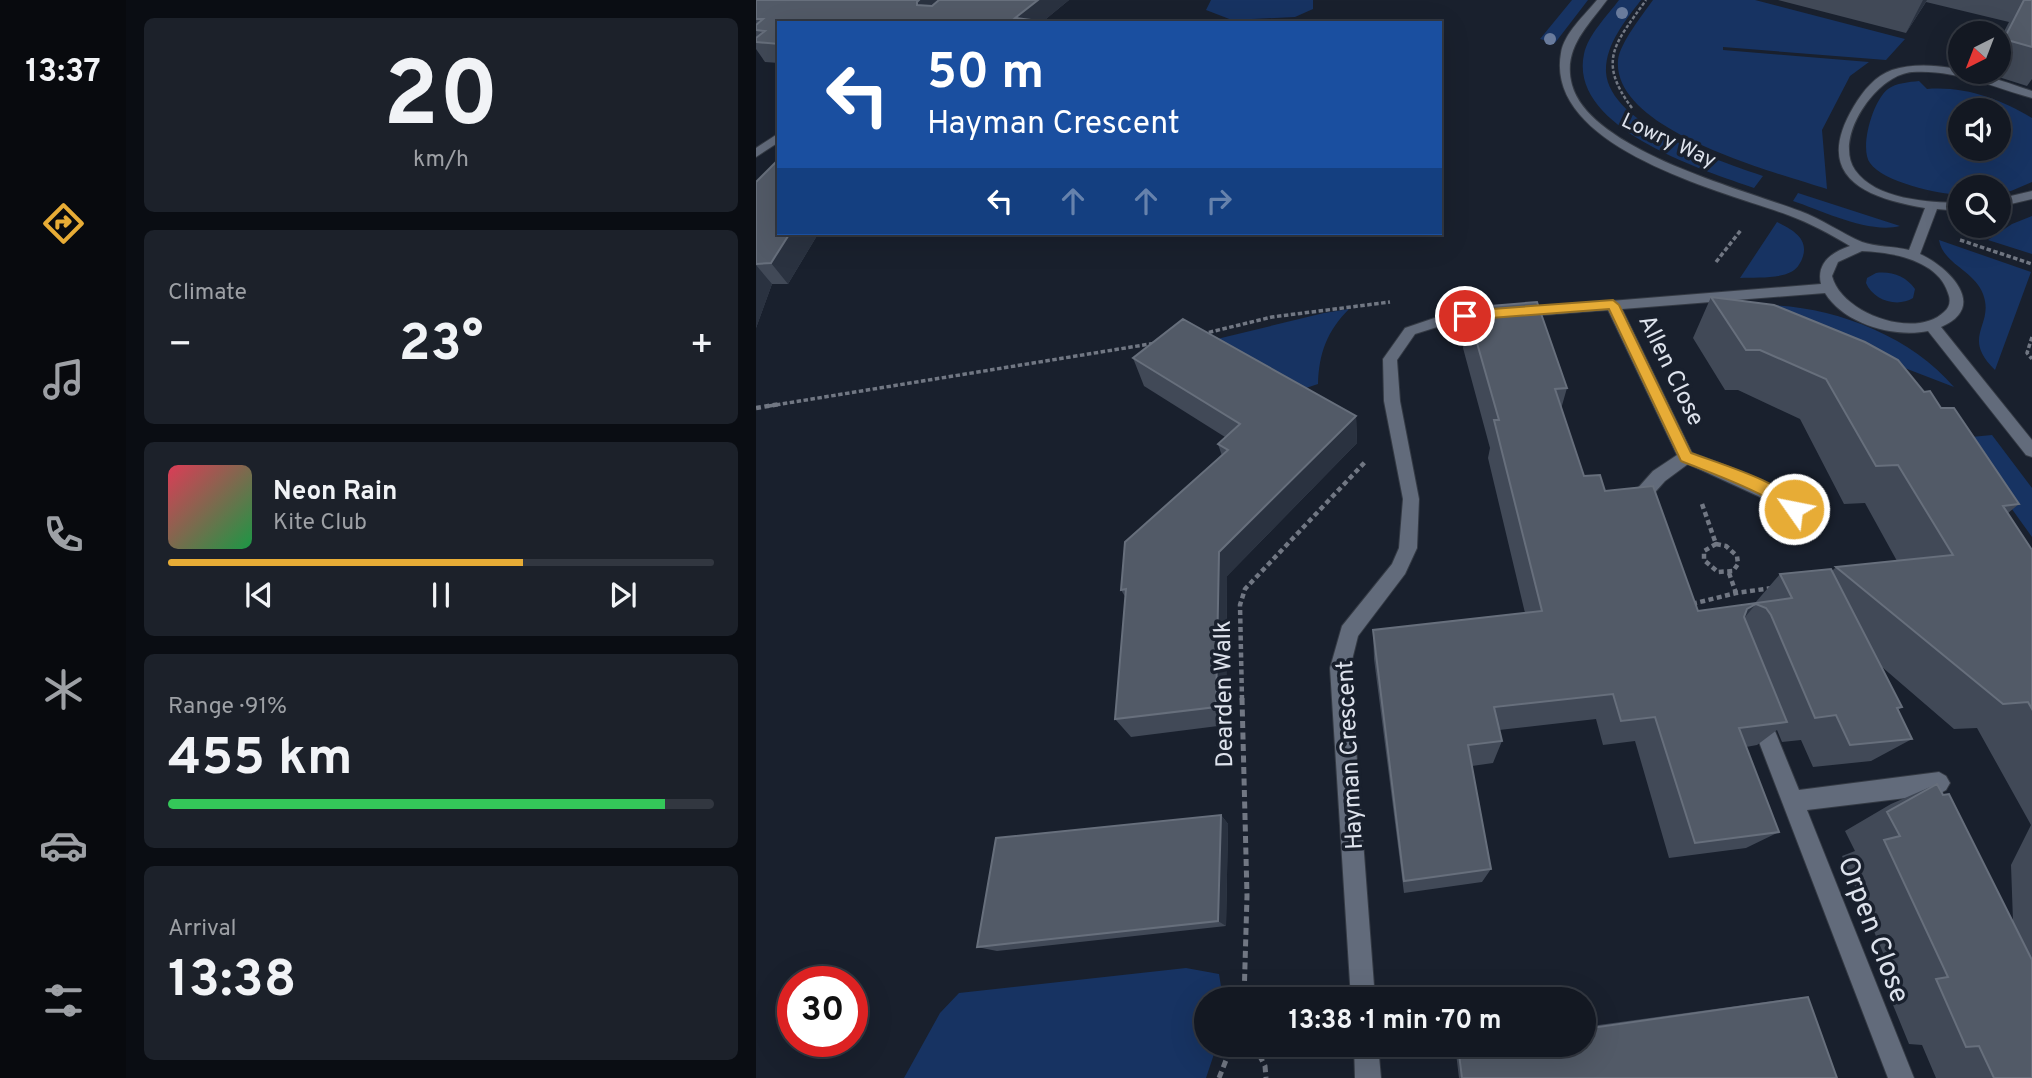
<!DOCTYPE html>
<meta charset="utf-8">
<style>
:root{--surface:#131822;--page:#1c212a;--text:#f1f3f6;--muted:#9da0a5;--line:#323740;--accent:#e7ac36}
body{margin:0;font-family:Overpass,sans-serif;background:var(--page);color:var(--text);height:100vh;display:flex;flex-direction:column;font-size:26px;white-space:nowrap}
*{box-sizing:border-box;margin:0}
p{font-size:23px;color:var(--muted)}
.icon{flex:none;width:38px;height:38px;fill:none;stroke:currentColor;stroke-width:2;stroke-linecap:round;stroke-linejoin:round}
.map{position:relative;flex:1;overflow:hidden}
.drawer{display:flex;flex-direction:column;gap:18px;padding:18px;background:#0a0d13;width:630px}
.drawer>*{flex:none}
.top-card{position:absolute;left:21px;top:21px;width:665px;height:214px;border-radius:0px;box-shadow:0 7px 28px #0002,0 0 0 2px var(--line);background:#1a4fa0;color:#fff;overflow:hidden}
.needle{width:46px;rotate:222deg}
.controls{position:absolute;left:1192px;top:21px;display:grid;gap:14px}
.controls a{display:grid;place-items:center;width:63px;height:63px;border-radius:50%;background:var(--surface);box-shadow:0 7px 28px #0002,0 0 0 2px var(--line);font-size:35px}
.speed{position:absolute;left:21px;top:966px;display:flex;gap:14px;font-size:35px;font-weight:700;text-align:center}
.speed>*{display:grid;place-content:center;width:91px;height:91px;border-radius:50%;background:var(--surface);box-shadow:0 7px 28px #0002,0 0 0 2px var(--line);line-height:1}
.speed .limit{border:10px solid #d22;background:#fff;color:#111}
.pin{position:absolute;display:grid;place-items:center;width:60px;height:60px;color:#fff;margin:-30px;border:4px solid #fff;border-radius:50%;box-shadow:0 2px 7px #0007}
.me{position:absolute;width:77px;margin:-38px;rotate:303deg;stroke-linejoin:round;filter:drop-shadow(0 0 5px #0008)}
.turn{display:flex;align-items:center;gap:24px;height:147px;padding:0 35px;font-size:32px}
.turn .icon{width:91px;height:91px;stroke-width:2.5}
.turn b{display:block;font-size:49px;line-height:60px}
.lanes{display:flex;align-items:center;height:66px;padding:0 35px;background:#0003;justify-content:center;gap:35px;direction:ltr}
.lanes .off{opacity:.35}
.big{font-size:52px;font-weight:700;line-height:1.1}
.drawer .widget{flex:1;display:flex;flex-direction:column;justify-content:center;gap:10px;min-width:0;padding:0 24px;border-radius:10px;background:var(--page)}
.drawer .dial{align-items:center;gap:0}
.dial b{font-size:91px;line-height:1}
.song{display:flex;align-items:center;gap:21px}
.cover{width:84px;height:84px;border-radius:10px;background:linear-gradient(135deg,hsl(350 70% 55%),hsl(140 70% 35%))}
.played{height:7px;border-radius:4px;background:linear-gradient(90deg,var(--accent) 65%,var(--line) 65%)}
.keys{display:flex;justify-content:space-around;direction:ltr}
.heat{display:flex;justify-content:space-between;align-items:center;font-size:38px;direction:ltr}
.charge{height:10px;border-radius:5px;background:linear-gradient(90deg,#34c759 91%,var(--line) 0)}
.trip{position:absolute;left:438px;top:987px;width:402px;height:70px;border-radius:35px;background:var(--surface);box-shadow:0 7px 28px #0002,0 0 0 2px var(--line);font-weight:700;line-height:70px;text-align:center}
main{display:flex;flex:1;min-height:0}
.dock{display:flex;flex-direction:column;width:126px;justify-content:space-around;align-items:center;background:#080a0e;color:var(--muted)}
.dock .icon{width:49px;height:49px}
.dock .on{color:var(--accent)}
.dock b{font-size:32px;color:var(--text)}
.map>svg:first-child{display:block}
</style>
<main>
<nav class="dock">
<b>13:37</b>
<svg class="icon on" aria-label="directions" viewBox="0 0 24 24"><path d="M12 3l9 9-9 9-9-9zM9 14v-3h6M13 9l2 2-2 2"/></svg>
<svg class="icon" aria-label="music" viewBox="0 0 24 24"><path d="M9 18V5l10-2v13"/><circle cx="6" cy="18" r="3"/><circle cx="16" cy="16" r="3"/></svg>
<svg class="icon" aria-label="phone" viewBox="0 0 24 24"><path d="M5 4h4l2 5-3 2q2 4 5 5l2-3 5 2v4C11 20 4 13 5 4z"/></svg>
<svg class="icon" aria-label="climate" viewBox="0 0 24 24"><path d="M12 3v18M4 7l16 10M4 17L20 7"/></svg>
<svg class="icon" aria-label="car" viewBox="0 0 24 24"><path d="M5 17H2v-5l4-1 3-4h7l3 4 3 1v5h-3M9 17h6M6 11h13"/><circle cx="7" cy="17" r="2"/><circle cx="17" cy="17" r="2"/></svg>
<svg class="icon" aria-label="filters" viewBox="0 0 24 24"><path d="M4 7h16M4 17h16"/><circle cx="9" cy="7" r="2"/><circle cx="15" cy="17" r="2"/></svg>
</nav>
<section class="drawer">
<div class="widget dial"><b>20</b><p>km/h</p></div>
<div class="widget"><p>Climate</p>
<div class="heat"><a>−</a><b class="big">23°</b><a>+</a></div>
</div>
<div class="widget">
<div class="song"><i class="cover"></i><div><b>Neon Rain</b><p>Kite Club</p></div></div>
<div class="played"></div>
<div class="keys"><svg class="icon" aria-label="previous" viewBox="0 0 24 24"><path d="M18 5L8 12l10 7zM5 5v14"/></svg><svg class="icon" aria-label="pause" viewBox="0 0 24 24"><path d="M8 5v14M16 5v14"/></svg><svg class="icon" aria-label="next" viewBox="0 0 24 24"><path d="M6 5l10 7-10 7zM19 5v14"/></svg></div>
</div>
<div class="widget"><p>Range · 91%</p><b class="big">455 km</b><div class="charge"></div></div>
<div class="widget"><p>Arrival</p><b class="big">13:38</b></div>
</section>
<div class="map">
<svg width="1276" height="1078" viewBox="0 0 1276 1078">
<rect width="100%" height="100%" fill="#19202d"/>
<!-- green -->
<path fill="#173362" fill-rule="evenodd" d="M455,0H557V9L539,17L476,20L450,10Z
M816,0H832L799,43L784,39Z
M863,0H885C869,21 849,45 850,72C853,125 966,162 1007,176L998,188C947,170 812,128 828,54C832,35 851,16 863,0Z
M897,0H999L1149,39L1130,60L967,47V50L1113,62L1094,76L1066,130L1071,189C1019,172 856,131 862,60C864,43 887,14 897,0Z
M1163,81L1171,89C1209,86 1244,99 1276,118V182L1255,191L1243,193L1242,187H1204V195C1182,194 1127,182 1114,163C1103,148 1117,100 1132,89C1140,83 1153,82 1163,81ZM1242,110V149H1204V110Z
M1042,193L1144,226C1113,234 1067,211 1037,201Z
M1276,216V254L1232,240L1256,224Z
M1021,222C1037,230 1054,239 1046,259C1044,264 1040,270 1035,272C1022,279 999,277 984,278Z
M1183,240L1275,272L1239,370C1204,336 1239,326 1227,294C1219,271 1187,264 1183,240Z
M1120,273C1135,271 1150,276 1159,289L1157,298C1141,308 1117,300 1110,283L1111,278Z
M1014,305C1079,307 1155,336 1198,387L990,307Z
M593,309C571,331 563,353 562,384L547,389L461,339L568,313Z
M1236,435L1276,488V537L1205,438Z
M430,968L463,974L467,999H450V1045H461L450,1078H148L184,1013L203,993Z"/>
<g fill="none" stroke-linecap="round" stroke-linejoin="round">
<defs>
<path id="minor" d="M841,0H851C832,26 806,49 816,85C834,150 986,189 1044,211C1066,219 1085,233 1106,242C1119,247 1138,246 1153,250L1169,208C1108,198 1056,176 1098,106C1107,91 1119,76 1136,70C1178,56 1236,77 1276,91V98C1237,87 1198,69 1156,72C1120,75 1077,138 1099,170C1120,200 1172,202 1204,203V211L1181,209L1164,254C1193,267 1233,307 1185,327L1276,440V457L1270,455L1172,331C1138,338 1088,324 1069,293L866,309L936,453C964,463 1048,494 1061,520L1058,525H1046L1002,496L932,464L909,481L885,508H873L871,503L873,498L897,471L921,455L852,310L762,317L757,315V309L1065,284C1060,263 1076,252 1094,246C1074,234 1054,223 1032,215C966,191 788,148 805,53C808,33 829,15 841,0ZM1106,251C1135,252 1182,260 1192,293C1195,300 1194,307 1188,312C1159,340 1085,313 1076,276L1082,262Z
M23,133V142L0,157V148Z
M1276,191V199L1242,207V199Z
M734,309L741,314L739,317L697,322L659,334L641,360L644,401L663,499L661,548L649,574L602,636L594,668L619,999H595L574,668L586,626L636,564L643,548L647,499L628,401L627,359L649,328L696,312Z
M1003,706L1010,709L1043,790L1183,772L1190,776L1194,783L1190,790L1183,794L1051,810L1158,1078H1132L993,716L996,709Z
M598,1045H622L625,1078H599Z"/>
</defs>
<!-- minor casing -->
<use href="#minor" stroke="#343a44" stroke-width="2"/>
<!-- path-far3 -->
<path stroke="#717783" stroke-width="2.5" stroke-dasharray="3.5 2" stroke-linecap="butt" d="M876,108C840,60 860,43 890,0"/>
<!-- path-far2 -->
<path stroke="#717783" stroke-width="3.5" stroke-dasharray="4.5 2.5" stroke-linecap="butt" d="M1204,240L1276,264
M960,262L985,230
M446,334L516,317L634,302
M1276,337L1271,353L1276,359
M13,406L400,343"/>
<!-- path-far1 -->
<path stroke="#717783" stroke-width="4.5" stroke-dasharray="5 3.5" stroke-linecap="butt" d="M0,408L24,404
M946,504L960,544
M960,544L970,546L981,556L982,564L977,571L962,572L948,560V551Z
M973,573L980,593
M936,604L980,593L1016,588
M486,700L484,605L489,589L610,461"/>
<!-- path -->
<path stroke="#717783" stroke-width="5" stroke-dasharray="7 4.5" stroke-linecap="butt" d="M486,698L491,896L488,999
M498,1045L509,1066L510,1078
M463,1078L476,1045"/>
<!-- minor -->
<use href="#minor" fill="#626b7b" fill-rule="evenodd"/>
</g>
<!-- trees -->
<g fill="#697b9c">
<circle cx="866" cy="13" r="6"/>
<circle cx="794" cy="39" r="6"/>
<circle cx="950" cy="162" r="7"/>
</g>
<!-- wall -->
<path fill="#414957" d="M0,0H313L285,23H23V63L9,62L0,49Z
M1022,0H1276V79L1271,86L1227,72H1242V43L1253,22L1170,2L1150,33Z
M0,182L23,233H69L68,234H62L32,284H16L0,328Z
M955,297L1168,392L1185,408L1263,504L1252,513L1276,550V1078H1180L1166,1045L1153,1044L1128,983L1139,981L1086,856L1099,851L1089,831L1135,804L1181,784L1257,921L1255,865L1275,825L1221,728L1198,729L1126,667L1146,707L1142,710L1156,739L1115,761L1057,767L1045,740L1026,742L1021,730L1001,745L990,747L1023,832L990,848L913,858L879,741L847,745L840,719L743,730L746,741L737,763L716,766L735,869L726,882L648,893L618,659L617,630L769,613L732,458L734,448L707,348L711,308L811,388L805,409L828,476L849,491L942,611L999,603L1024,574L1076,571L1080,567L1141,561L1109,503L1088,504L1044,419L982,390H969L937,338Z
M377,358L600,416L601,443L471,576L470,725L375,737L359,719L370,598L365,590L466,456L462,444L469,437L388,386Z
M465,815L472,824L470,926L241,951L221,947Z
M1052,997L1081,1078H703L699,1045H828V1027L1032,999Z"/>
<!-- shaded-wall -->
<path fill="#2a3240" d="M163,0H198L170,21L161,5V2Z
M282,0H313L285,23H261L259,18Z
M1167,0H1171L1150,33Z
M34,233H61L62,234L32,284L15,263Z
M0,265L16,284L0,328Z
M600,416L601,443L471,576L470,725L460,707L463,552Z
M1000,604L974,635L991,609Z
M465,815L472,824L470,926L462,921Z"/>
<!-- building -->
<path fill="#525a67" stroke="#676f7c" stroke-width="2" d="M0,0H163L161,2V5L176,6L183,0H282L259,18L275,20L272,23H23V44L0,42V38L9,31L0,30V25L7,19H0Z
M1268,0H1276V47L1248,39Z
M23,159V233H34L15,263L0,264V182Z
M955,297L1018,305L1109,342L1142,360L1168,392L1174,391L1185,408H1198L1263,504L1247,506L1276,550V709L1272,702L1247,704L1080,567L1197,555L1142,465L1120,466L1070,379L1004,350H990Z
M781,302L811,388L799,389L828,476L844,475L849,491L897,486L942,611L1036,598L1024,574L1075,569L1146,707L1141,708L1156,739L1094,745L1080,715L1059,718L1015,615L1010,608L1000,604L991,609L988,617L1031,722L983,728L1023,832L939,843L899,717L865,721L857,694L738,707L746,741L712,745L735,869L648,881L617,630L786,611L738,420H743L711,308Z
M427,319L600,416L463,552L460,707L359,719L370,589L365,590L369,542L472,450L462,444L484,424L377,358Z
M1181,784L1187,795L1193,794L1276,960V1078H1238L1223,1046L1210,1047L1180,979L1192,977L1128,840L1144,836L1131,812Z
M465,815L462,921L221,947L240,838Z
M1052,997L1081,1078H706L702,1046L712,1045H828V1029Z"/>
<!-- route -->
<path fill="#e7ac36" stroke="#967023" stroke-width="2" d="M857,300L863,305L935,453C964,464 1031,483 1046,509L1043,513C1032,517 1025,506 1015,500C987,484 955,473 925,461L853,309L709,320L703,316L709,311Z"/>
<g text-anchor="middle" stroke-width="7" stroke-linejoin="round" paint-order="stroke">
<!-- far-street labels -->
<g font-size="21" fill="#dde2ec" stroke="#19202d">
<text transform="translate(913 140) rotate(25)" y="7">Lowry Way</text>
</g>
<!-- street labels -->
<g font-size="24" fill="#dde2ec" stroke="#19202d">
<text transform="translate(916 370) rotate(64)" y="8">Allen Close</text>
<text transform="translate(467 694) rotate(-91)" y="8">Dearden Walk</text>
<text transform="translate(593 755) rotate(-93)" y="8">Hayman Crescent</text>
</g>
<!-- near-street labels -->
<g font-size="28" fill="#dde2ec" stroke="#19202d">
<text transform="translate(1119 929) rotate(69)" y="10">Orpen Close</text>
</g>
</g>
</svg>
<div class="controls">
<a><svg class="needle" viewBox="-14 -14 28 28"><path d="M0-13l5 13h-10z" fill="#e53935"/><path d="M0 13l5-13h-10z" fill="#9da0a5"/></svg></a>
<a><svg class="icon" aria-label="sound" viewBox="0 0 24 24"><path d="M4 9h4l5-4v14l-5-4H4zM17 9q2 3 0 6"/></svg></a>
<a><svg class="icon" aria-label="search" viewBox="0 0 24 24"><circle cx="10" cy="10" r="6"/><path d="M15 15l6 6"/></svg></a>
</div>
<div class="speed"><div class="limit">30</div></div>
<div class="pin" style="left:709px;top:316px;background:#d93025"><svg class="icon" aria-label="arrive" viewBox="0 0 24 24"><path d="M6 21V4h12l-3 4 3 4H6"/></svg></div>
<svg class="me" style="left:1038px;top:509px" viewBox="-20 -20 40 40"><circle r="17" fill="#e7ac36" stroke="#fff" stroke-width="3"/><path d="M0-11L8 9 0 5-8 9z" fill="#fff"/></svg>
<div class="trip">13:38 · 1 min · 70 m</div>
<div class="top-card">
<div class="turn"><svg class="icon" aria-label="left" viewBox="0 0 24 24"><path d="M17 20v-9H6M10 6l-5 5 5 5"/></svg><div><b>50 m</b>Hayman Crescent</div></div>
<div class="lanes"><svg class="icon" aria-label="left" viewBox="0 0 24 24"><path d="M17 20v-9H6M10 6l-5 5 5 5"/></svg><svg class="icon off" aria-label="ahead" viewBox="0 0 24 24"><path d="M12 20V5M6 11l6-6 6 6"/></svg><svg class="icon off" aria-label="ahead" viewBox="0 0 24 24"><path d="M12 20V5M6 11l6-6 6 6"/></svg><svg class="icon off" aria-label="right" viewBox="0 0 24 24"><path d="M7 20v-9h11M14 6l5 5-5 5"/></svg></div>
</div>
</div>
</main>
